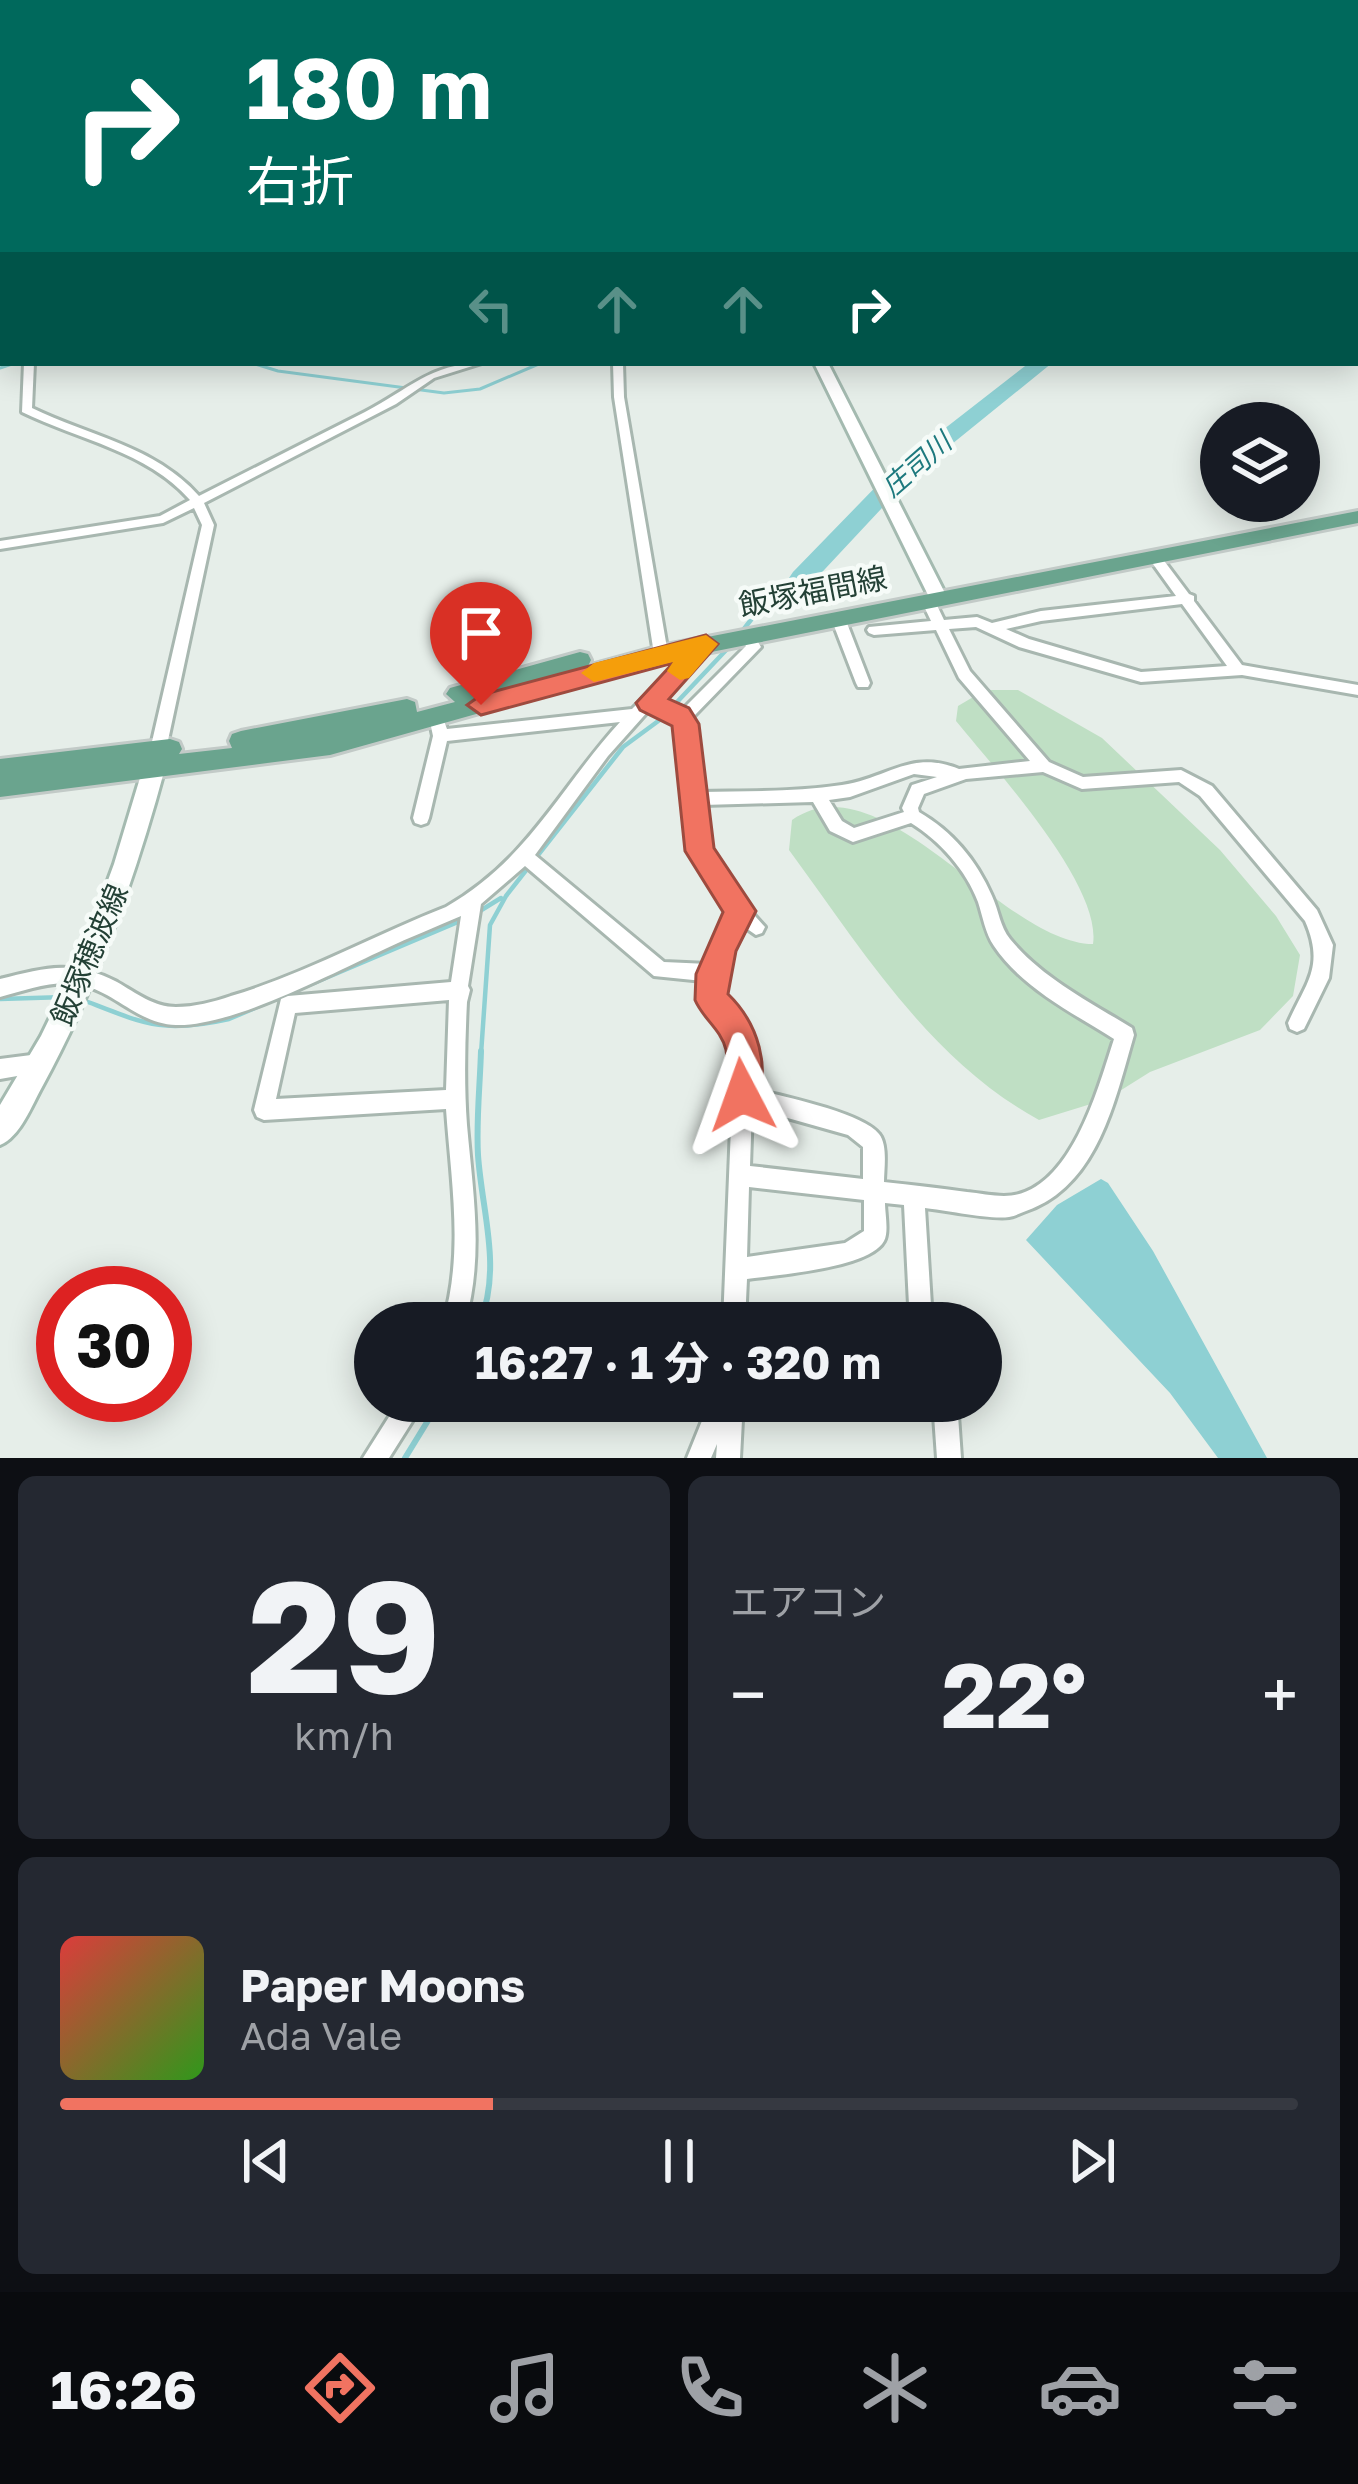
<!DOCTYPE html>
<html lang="ja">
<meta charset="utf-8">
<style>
:root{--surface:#171b24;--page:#242831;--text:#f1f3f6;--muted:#9ea1a6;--line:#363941;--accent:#f17361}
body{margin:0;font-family:"Golos Text","Noto Sans JP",sans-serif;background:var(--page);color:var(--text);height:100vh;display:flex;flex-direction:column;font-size:45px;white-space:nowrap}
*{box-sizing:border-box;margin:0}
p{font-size:39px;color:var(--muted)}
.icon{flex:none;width:66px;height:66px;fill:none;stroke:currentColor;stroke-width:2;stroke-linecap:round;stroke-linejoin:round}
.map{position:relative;height:1458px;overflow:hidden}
.side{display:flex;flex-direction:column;gap:18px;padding:18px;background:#0d0f14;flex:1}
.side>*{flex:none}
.banner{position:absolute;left:0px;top:0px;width:1359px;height:366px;box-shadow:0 6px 30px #0003;background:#00695c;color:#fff;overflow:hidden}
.fabs{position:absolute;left:1200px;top:402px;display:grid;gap:24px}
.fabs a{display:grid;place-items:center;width:120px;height:120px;border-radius:50%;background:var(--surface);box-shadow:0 6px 30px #0003;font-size:60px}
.speed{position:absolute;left:36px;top:1266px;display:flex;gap:24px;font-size:60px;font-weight:700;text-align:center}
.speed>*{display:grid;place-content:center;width:156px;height:156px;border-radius:50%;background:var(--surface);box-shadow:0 6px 30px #0003;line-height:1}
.speed .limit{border:18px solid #d22;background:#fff;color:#111}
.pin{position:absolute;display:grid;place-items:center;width:102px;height:102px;color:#fff;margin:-123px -51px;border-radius:50% 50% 50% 0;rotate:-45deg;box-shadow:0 0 12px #0007}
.pin .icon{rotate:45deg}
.me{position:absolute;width:132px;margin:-66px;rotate:356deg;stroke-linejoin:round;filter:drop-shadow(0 0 9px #0008)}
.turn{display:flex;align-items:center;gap:42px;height:252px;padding:0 48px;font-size:54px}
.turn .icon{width:156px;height:156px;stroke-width:2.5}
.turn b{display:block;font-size:84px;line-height:102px}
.lanes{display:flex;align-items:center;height:114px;padding:0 48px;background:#0003;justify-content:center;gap:60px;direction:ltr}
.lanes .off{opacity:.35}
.big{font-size:90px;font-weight:700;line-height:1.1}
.side .card{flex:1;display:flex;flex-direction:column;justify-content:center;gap:18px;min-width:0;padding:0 42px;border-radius:18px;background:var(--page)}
.side .dial{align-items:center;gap:0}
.dial b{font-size:156px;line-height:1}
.song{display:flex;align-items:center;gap:36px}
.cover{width:144px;height:144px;border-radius:18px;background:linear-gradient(135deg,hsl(0 70% 55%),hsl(110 70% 35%))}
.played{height:12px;border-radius:6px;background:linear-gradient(90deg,var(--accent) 35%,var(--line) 35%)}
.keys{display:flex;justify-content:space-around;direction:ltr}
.heat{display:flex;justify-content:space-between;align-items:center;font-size:66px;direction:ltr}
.side .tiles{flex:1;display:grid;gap:18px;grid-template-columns:1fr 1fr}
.card:last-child{grid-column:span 2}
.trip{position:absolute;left:354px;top:1302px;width:648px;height:120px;border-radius:60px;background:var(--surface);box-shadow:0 6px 30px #0003;font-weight:700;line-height:120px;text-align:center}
.menu{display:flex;height:192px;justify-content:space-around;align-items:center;background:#090b0e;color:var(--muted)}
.menu .icon{width:84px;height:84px}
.menu .active{color:var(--accent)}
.menu b{font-size:54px;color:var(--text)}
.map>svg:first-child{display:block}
</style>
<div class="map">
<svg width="1358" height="1458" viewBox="0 0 1358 1458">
<rect width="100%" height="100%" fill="#e6eee9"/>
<!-- green -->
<path fill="#bfdfc4" d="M985,690H1018L1102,738L1220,850L1276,916L1300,955L1293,996L1260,1030L1150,1072L1107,1099L1039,1120C929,1060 862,949 789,850L792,820C881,757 1002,943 1093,944C1102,885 995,769 956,721L958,706Z"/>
<!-- water -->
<path fill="#8ed0d3" d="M1101,1179L1108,1183L1153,1251L1267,1458H1218L1170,1393L1026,1240L1057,1205Z"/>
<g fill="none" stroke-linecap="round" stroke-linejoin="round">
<!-- stream-far2 -->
<path stroke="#8ed0d3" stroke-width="3" d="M252,363L278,371L444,393L480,389L541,363
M0,368L15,363"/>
<!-- stream-far1 -->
<path stroke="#8ed0d3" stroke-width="4.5" d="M740,634L764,603L802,578
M475,914L501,898
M0,999L66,997
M83,1000C145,1024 162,1034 229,1019L465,919
M481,1054L490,925L506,896L623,747L661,719L729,647"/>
<!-- stream -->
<path stroke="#8ed0d3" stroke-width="6" d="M480,1323C502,1266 482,1213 478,1155C476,1121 480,1085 481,1051
M405,1458L440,1401"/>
<!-- river -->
<path fill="#8ed0d3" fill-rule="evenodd" d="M1356,313H1358V325H1356Z
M1029,363H1052L910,478L811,584H793L789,578L793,572L894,468Z"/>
<defs>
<path id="street" d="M1358,247V253L1356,254V248Z
M3,349V355L0,356V350Z
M24,363H34L32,408C89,436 155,446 199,496C254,468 310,440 365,412C408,390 431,363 482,363L434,378L396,404L204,503L214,525L164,759L161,763H151L148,759L202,525L194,508L163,523L0,549V541L160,516L190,500C147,451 79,440 22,412Z
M613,363H623L624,397L668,654L661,659L654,654L614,397Z
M1154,553L1159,554L1189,594L1194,596V601L1242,665L1358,685V695L1242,675L1141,682L1019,647L976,627L949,629L970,671L1049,762L1083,777L1181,770L1212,786L1317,910L1333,945L1329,978L1304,1029L1297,1032L1290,1029L1288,1023C1306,982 1325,967 1305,921L1200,796L1179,782L1082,789L1043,772L966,779L924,794L918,808L919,812C952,831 977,861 992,896C999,911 1000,927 1010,939C1042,978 1090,1002 1132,1028L1134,1035C1115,1100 1098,1186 1026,1211C1020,1213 1015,1216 1009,1217C991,1220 945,1210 925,1208L931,1305L936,1323H914L909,1305L904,1205L885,1203C885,1213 889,1232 884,1241C870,1268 776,1275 747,1279L745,1323H723L734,1054C731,1044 729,1033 723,1025C707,1004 701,1012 703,981L654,976L525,866L481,904L468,986L470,990L467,1002C465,1043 464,1084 467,1125C473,1193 484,1256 465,1323H443C464,1252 451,1182 446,1109L264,1120L257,1117L254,1110L281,999L288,996L451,982L461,916C436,927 410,937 385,949C333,973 231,1027 176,1025C139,1024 116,993 82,985C56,979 26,990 0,997V979C43,968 75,959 117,982C136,993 154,1007 176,1007C194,1007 214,1002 231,996C305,974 374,935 446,907C530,858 558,790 620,722L447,741L429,818L427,823L421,825L415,823L413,818L433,736L429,717L431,713H441L447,729L632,709L701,640H711L713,644L711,648L659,700L680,709L684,708L746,646L740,636L742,632H752L761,647L694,716L689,718L693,725L701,792C748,791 796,792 842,785C886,779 911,749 959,769L1030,761L959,678L936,630L874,635L869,633L867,630L869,627L931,621L921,600L928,595L933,597L944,620L977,617L992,623L1041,611L1176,596L1148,557ZM1182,604L1227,666L1141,672L1029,639L1006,629L1041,621ZM650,709L675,719L679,725L686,795L684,799L687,804L692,851L732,913L708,964L664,962L535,855L608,756ZM914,774L937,777L912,785L902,808L904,812L854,828L842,821L829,800L850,797ZM813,802L830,831L853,842L911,823C940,841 966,870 978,902C983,917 985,933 994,946C1022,988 1073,1013 1114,1039C1098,1088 1070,1196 1004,1196C992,1196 979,1193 967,1192C939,1188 912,1185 884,1182C884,1169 888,1145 879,1134C862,1112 782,1097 752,1088C754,1045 752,1028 720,997L722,973L743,926L756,935L762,933L765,927L747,907L708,849L703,805ZM449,1000L446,1090L276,1099L295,1013ZM752,1108L848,1135L863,1147V1179L750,1166ZM749,1187L864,1200V1231L845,1243L747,1257Z
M838,613L845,618L870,683L868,687H858L856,683L831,618Z
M39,1054L46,1057L49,1064L46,1071L0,1079V1059Z
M399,1401H425L389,1458H363Z
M710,1401H743L740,1458H716L717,1444L711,1458H687Z
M933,1401H957L961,1458H937Z"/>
<path id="secondary" d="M564,0H574L577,3H567Z
M1356,176H1358V183H1356Z
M814,363H828L948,599L946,604L939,605L930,599Z
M154,759L162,762L165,768C135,879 97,986 42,1087C32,1105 20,1137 0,1145V1105L41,1036L80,956L114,864L143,768L146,762Z"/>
<path id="primary" d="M1358,511V523L661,662L330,755L0,797V759L170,739L179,742L182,749L179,754L232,748L229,741L232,734L241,731L407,699L415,702L417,712L455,702L446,694L450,688L580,652L588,654L591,660L588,666L661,646Z"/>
</defs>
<!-- street casing -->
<use href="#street" stroke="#a8b7b0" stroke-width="6"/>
<!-- secondary casing -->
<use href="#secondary" stroke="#a4bab0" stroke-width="6"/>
<!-- primary casing -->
<use href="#primary" stroke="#c2cac7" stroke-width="6"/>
<!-- street -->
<use href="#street" fill="#fff" fill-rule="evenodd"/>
<!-- secondary -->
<use href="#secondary" fill="#fff" fill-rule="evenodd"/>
<!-- primary -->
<use href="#primary" fill="#6aa48e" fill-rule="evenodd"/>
</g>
<!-- route -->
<path fill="#f17361" stroke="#9d4b3f" stroke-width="3" d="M706,635L718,644L669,699L689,708L699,724L714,848L756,911L736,951L728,994C758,1023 772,1068 755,1108L742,1113L730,1108C722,1088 730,1070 726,1050C721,1029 703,1019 695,1000L696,974L723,912L685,851L672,726L640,710L636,703L673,663L481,715L467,705L481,695Z"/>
<!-- slow -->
<path fill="#f59e0b" d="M706,635L718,644L689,678L680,680L667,671L673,662L594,682L581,673L594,663Z"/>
<g text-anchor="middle" stroke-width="9" stroke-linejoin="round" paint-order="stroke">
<!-- far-water labels -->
<g font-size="27" font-style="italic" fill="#1d797e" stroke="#f6fbf8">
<text transform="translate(917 465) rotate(-41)" y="9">庄司川</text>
</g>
<!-- street labels -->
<g font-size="30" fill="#244136" stroke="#f6fbf8">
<text transform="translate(813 592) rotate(-11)" y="10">飯塚福間線</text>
<text transform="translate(90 955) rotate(-67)" y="10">飯塚穂波線</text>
</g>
</g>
</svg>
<div class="fabs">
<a><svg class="icon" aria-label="layers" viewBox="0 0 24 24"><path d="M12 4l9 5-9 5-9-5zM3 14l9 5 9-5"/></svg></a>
</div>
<div class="speed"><div class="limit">30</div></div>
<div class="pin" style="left:481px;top:705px;background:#d93025"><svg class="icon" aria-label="arrive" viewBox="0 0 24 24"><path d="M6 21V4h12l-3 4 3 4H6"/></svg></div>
<svg class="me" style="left:742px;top:1095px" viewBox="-20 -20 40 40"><path d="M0-17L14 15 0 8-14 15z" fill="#f17361" stroke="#fff" stroke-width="4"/></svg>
<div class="trip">16:27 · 1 分 · 320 m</div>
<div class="banner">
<div class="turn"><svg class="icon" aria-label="right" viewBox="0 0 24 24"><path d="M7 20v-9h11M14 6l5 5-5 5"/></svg><div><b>180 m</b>右折</div></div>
<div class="lanes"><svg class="icon off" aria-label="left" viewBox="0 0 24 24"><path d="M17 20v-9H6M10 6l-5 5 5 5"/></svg><svg class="icon off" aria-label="ahead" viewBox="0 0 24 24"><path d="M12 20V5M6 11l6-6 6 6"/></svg><svg class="icon off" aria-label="ahead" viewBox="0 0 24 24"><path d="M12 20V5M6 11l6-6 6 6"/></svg><svg class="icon" aria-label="right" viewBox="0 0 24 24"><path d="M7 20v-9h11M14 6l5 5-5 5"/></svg></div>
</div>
</div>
<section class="side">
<div class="tiles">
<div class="card dial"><b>29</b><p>km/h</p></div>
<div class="card"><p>エアコン</p>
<div class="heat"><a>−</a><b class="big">22°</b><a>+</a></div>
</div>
<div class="card">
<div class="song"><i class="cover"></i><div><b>Paper Moons</b><p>Ada Vale</p></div></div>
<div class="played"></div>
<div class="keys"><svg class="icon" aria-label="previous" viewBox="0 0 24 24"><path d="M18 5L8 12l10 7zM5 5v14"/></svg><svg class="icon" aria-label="pause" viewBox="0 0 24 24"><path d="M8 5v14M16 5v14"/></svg><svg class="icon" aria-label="next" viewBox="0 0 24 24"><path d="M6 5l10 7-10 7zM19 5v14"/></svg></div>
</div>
</div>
</section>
<nav class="menu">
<b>16:26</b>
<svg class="icon active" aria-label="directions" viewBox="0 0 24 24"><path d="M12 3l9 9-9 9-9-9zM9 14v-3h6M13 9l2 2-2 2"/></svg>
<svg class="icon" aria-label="music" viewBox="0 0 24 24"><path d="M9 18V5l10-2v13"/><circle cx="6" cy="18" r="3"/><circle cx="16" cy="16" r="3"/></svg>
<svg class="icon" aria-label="phone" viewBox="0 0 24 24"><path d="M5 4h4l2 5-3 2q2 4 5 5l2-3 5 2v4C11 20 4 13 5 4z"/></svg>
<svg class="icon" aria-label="climate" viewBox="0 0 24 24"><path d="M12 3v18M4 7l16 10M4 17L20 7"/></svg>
<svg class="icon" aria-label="car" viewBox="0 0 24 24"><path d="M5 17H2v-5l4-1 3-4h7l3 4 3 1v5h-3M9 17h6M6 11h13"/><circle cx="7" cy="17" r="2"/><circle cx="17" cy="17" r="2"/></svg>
<svg class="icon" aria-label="filters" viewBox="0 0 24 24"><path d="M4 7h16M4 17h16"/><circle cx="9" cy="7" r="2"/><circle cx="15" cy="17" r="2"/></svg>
</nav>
